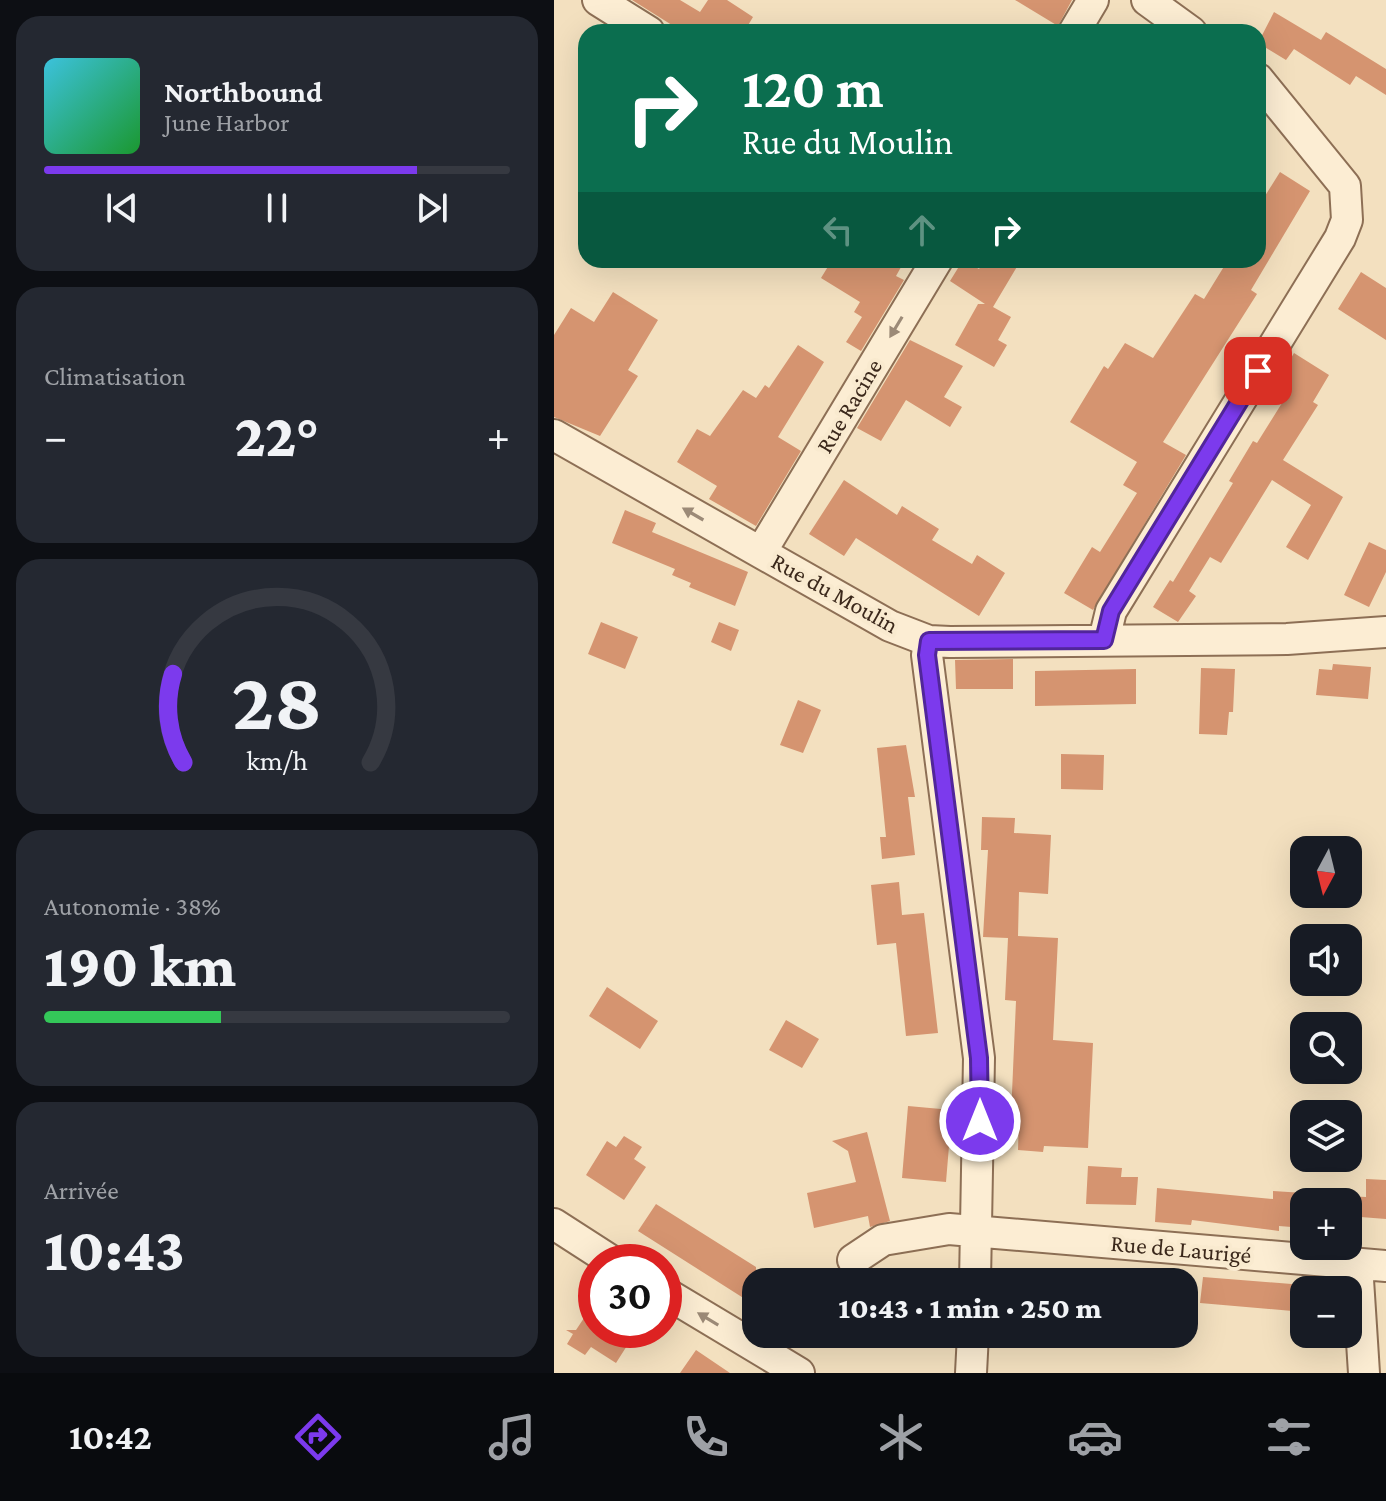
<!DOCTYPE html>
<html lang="fr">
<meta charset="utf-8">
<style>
:root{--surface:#171b24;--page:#242831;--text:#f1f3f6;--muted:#9ea1a6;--line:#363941;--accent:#7c3aed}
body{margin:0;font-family:"Crimson Pro",serif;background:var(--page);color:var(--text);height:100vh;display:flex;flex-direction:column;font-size:30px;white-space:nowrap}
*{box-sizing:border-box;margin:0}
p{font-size:26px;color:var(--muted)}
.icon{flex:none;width:44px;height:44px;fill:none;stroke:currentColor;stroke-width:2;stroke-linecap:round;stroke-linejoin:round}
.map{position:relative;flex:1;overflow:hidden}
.side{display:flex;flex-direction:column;gap:16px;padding:16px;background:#0d0f14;width:554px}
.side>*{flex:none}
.guide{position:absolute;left:24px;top:24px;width:688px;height:244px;border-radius:24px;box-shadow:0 8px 32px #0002;background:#0b6e4f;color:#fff;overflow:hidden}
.needle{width:52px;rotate:187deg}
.fabs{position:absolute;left:736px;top:836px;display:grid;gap:16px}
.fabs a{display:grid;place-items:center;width:72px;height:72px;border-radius:16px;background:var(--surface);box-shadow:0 8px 32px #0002;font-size:40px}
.speed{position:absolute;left:24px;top:1244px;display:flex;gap:16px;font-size:40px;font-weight:700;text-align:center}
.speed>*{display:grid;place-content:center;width:104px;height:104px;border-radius:50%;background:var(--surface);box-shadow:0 8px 32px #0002;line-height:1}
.speed .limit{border:12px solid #d22;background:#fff;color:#111}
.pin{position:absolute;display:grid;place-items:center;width:68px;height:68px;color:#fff;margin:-34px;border-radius:16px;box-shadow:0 4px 12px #0006}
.me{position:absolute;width:88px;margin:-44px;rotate:0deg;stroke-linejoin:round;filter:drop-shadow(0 0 6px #0008)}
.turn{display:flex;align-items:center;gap:28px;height:168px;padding:0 32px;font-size:36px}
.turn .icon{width:104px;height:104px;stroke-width:2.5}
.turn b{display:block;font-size:56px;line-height:68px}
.lanes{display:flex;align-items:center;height:76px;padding:0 32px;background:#0003;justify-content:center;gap:40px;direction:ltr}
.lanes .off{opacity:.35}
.big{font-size:60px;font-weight:800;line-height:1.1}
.side .card{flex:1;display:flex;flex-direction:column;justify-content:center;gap:12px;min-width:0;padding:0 28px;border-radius:24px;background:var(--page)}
.side .dial{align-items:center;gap:0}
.dial svg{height:208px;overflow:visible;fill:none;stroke:var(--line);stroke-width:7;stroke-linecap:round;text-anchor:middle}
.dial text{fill:var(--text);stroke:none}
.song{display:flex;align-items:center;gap:24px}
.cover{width:96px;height:96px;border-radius:12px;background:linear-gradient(135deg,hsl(190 70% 55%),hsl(130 70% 35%))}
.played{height:8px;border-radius:4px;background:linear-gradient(90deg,var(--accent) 80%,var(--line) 80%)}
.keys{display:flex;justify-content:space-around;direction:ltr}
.heat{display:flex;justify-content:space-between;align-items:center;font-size:44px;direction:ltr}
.charge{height:12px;border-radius:6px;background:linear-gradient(90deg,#34c759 38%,var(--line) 0)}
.trip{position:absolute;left:188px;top:1268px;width:456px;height:80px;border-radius:24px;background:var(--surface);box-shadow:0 8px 32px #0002;font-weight:800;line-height:80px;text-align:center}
.tab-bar{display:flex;height:128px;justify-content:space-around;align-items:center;background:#090b0e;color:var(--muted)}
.tab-bar .icon{width:56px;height:56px}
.tab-bar .current{color:var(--accent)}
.tab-bar b{font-size:36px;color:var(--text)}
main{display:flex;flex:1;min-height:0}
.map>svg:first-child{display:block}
</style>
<main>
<section class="side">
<div class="card">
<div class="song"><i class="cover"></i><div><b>Northbound</b><p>June Harbor</p></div></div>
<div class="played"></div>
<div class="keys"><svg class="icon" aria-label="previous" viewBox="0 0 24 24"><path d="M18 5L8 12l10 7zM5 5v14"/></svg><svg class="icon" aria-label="pause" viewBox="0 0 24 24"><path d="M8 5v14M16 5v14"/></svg><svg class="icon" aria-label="next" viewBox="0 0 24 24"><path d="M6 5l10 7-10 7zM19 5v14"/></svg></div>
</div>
<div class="card"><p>Climatisation</p>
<div class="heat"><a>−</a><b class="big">22°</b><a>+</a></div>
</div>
<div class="card dial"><svg viewBox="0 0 100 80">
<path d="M14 69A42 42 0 1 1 86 69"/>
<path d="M14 69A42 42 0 0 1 10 35" stroke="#7c3aed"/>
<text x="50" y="56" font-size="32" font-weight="700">28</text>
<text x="50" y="72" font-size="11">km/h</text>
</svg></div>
<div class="card"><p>Autonomie · 38%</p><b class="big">190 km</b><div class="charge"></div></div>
<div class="card"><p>Arrivée</p><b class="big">10:43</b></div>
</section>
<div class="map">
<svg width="832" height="1373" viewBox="0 0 832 1373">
<rect width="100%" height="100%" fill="#f3e0bf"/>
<!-- building -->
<path fill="#d59470" d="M78,0H126L146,12L154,0H173L199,17L190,32H129Z
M461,0H518L504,26Z
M720,12L767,40L772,32L832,69V95L802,76L796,85L740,49L732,60L704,43Z
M726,172L756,191L697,290L703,294L609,442L632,455L539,610L510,593L538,547L546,552L583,493L569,485L583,462L516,422L550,366L554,369L571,343L599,358L641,294L650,299L674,260H704V207Z
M278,260H351L342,276L350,280L307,351L292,342L308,317L300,312L306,302L267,278Z
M409,260L425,269L431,260H467L439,307L457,317L444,340L453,345L440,367L401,345L424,304H431L396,281Z
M807,272L832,288V340L784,309Z
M59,292L104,320L74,370L84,376L46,436L0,417V335L17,308L40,322Z
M356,340L409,366L390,397L408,407L396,427L352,400L327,441L303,428Z
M244,345L270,362L224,437L247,451L202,526L155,499L163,486L123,462L143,429L156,436L189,390L202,398L211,385L215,388Z
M740,353L775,375L759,402L764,405L729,460L789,497L754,560L732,547L757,505L718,480L667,563L656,557L635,591L642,596L624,622L599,607L616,580L619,582L679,483L675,481L699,441L703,443L738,387L725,379Z
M290,480L343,515L348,506L385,529L378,540L418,564L423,555L451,573L425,616L302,538L290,556L255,534Z
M71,510L102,523L98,532L194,572L181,606L135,587L137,583L118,575L121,569L58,543Z
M815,542L832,550V572L815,607L790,595Z
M47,622L84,637L71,669L34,654Z
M165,622L185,630L177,651L157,642Z
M459,659V689H402L401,660Z
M779,664L817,667L814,699L762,695L765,669L778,670Z
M647,668L681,669L679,712H675L673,735L645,734Z
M582,669V704L481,706V671Z
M244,700L267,710L249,753L226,745Z
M352,745L361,797H354L361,855L328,859L326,837H332L323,748Z
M507,754L550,755L549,790L507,789Z
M428,817L461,818L460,833L497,835L494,894L465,892L464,936L504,938L499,1040L539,1043L534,1148L490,1146L489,1152L464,1150L465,1116H457L462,1001L451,1000L454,938L429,937L434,850H427Z
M345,882L348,915L370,913L384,1033L352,1036L342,943L323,945L317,885Z
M53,987L104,1021L86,1049L35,1016Z
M232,1020L265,1039L248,1068L215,1050Z
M354,1106L398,1110L392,1182L348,1178Z
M313,1132L336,1221L316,1227L314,1216L260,1228L253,1193L302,1182L294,1151L278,1141Z
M70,1136L88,1147L80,1159L92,1167L70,1200L32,1175L53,1141L62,1147Z
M534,1166L568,1168L567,1177H584L582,1205L532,1204Z
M812,1179L832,1180V1219L794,1216V1196L812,1197Z
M603,1188L719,1199V1191L750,1193V1228L725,1226V1231L638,1220L637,1225L601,1222Z
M102,1204L202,1267V1306L84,1231Z
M649,1277L750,1285V1312L646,1303Z
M42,1300V1330H83L62,1363L37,1347L31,1355L13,1344L19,1334L12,1330H22Z
M142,1350L176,1373H126Z"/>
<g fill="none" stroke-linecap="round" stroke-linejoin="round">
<defs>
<path id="minor" d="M44,0L95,32
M593,0L637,32
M520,32L539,0
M0,435L336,626L375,641L396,642L733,639L832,632
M207,552L383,260
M550,640L557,611L786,238L793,220L791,186L704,79
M375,641L373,655L425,1058L421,1282
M0,1224L59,1262
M299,1260L329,1240L395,1229L832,1266
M803,1264L810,1373
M110,1292L245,1373
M417,1373L419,1334"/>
</defs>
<!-- minor casing -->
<use href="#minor" stroke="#8d6f55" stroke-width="34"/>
<!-- minor -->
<use href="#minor" stroke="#fcedd3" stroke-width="30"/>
</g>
<!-- one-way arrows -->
<defs><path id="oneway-solid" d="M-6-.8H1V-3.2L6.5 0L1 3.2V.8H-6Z" transform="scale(2)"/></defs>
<g fill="#9c8a77">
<use href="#oneway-solid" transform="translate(342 327) rotate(121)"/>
<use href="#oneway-solid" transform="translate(139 514) rotate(-150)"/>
<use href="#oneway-solid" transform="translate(154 1319) rotate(-149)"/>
</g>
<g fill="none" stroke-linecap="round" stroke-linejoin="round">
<defs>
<path id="route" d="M426,1121L425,1058L373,655L375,641L550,640L557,611L704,371"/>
</defs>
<!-- route casing -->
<use href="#route" stroke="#51269a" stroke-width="20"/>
<!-- route -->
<use href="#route" stroke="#7c3aed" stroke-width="14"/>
</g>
<g text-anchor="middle" stroke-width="8" stroke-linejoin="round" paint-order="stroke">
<!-- street labels -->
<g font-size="24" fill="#3b281b" stroke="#f9eacf">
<text transform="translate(295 406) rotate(-59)" y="8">Rue Racine</text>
<text transform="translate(281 593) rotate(29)" y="8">Rue du Moulin</text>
<text transform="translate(627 1249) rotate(5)" y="8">Rue de Laurigé</text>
</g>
</g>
</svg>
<div class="fabs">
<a><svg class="needle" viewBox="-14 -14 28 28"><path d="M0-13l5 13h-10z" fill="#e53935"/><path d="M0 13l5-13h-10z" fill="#9ea1a6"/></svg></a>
<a><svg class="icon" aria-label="sound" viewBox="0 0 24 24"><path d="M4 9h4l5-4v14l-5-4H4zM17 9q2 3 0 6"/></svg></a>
<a><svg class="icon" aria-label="search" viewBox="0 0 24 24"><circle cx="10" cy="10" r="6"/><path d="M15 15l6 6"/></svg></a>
<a><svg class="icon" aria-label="layers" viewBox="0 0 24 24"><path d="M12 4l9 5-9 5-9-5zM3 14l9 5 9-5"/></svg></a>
<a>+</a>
<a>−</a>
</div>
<div class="speed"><div class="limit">30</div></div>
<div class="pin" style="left:704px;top:371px;background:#d93025"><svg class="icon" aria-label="arrive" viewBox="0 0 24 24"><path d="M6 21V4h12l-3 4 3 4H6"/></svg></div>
<svg class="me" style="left:426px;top:1121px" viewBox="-20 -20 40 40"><circle r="17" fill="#7c3aed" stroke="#fff" stroke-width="3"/><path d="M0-11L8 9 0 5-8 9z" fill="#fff"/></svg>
<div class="trip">10:43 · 1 min · 250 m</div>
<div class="guide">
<div class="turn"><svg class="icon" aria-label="right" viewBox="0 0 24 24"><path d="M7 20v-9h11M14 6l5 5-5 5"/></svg><div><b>120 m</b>Rue du Moulin</div></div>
<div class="lanes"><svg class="icon off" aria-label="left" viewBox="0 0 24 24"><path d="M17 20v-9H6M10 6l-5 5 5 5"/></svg><svg class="icon off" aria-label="ahead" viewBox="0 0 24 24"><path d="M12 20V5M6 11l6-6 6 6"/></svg><svg class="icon" aria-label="right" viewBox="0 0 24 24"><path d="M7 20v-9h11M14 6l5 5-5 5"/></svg></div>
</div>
</div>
</main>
<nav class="tab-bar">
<b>10:42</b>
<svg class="icon current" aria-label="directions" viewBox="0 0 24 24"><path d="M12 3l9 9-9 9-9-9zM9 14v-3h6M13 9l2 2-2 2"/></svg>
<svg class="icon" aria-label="music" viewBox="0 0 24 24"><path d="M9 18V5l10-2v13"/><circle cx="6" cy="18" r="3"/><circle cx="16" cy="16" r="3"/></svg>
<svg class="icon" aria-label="phone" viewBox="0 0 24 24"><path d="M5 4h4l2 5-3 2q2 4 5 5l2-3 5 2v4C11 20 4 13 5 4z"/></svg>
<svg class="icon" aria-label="climate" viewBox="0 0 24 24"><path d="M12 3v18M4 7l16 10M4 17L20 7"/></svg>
<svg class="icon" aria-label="car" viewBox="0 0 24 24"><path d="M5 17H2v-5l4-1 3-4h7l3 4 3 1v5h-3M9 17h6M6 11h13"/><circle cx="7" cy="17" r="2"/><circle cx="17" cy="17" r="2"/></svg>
<svg class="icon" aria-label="filters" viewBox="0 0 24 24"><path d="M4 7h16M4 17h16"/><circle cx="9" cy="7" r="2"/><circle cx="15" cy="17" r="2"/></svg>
</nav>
